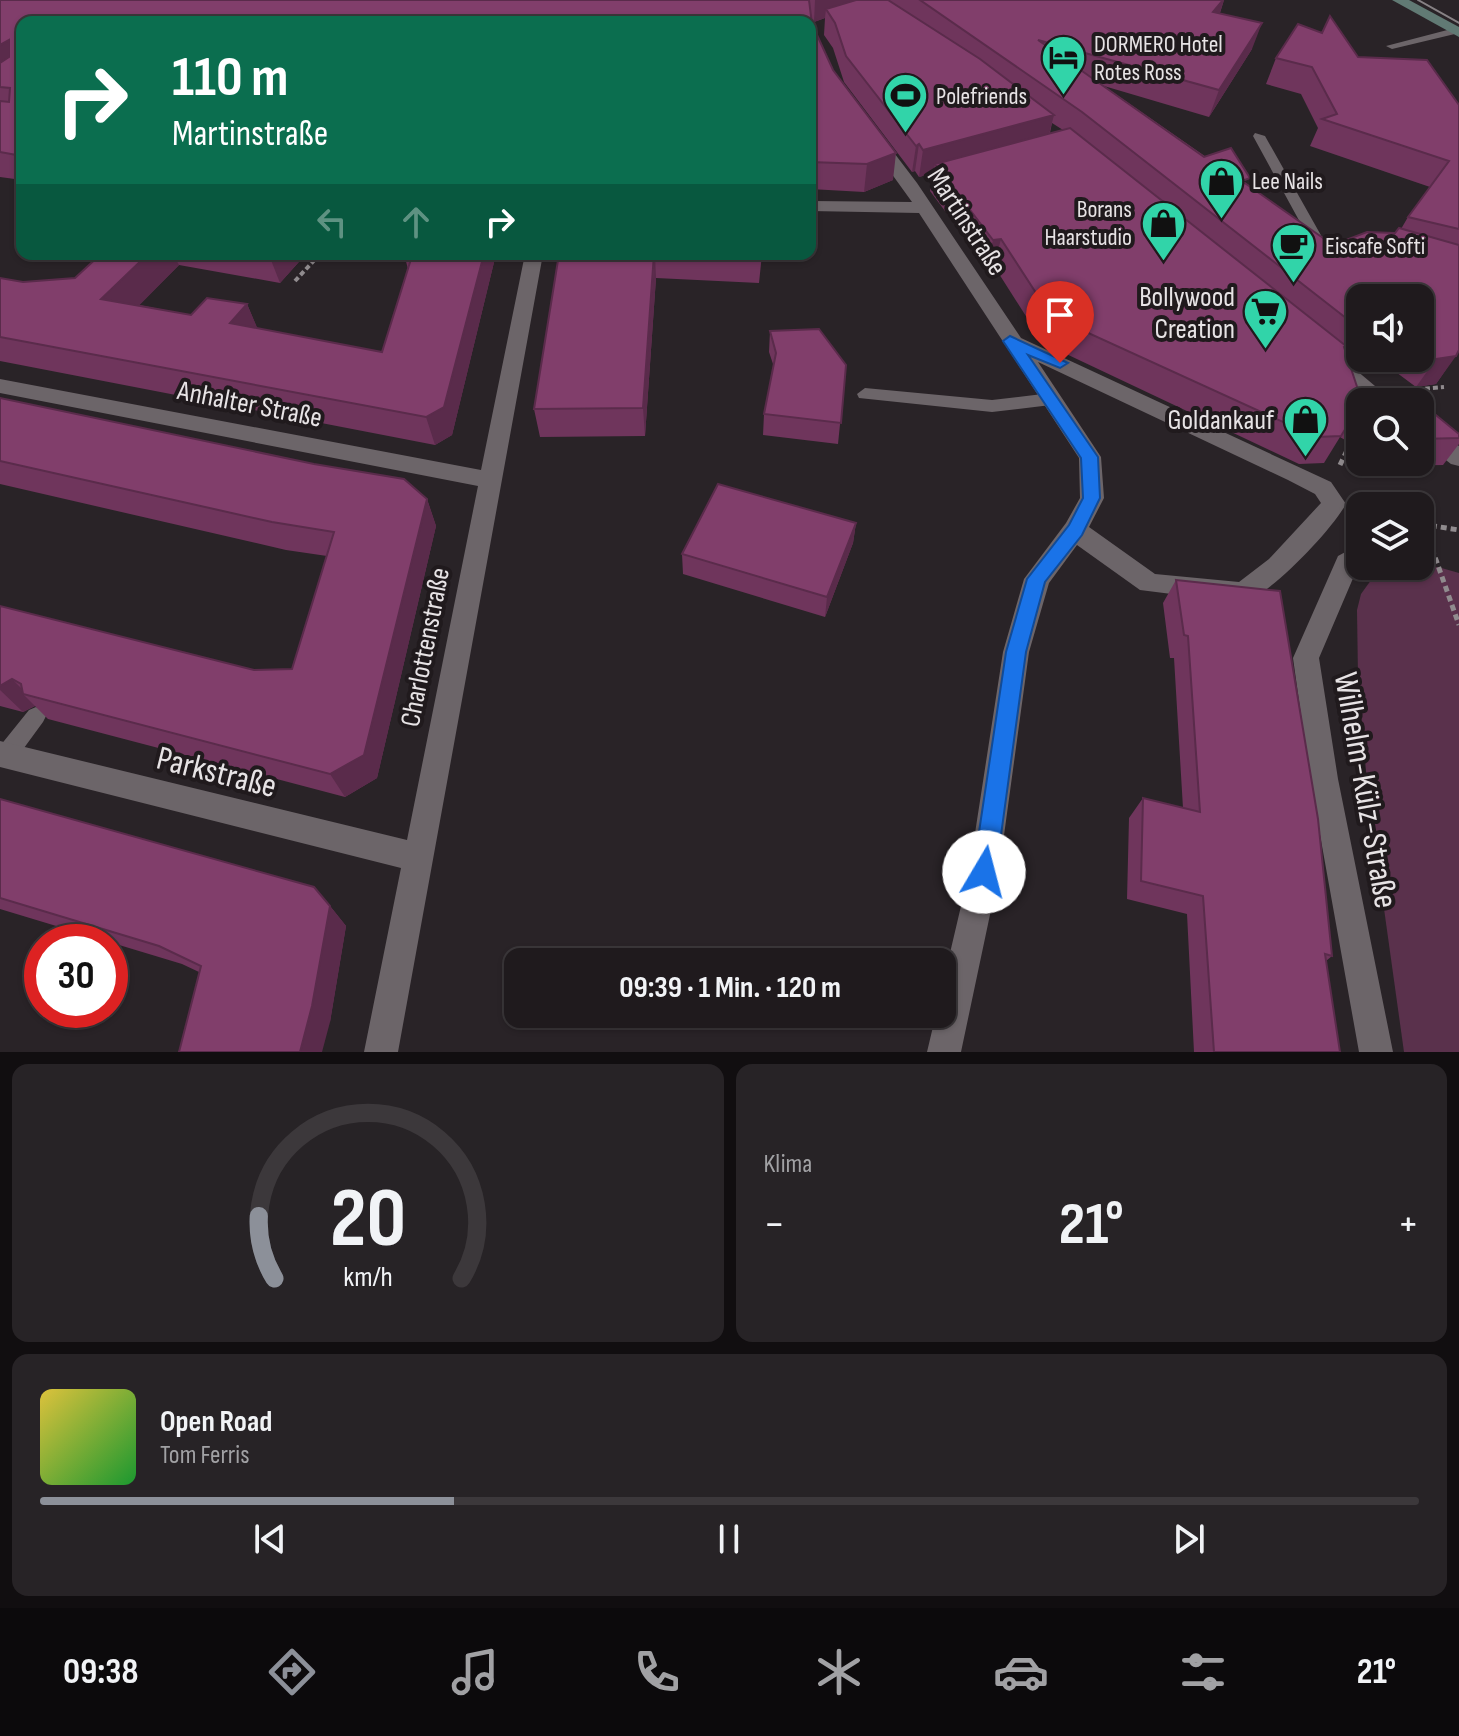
<!DOCTYPE html>
<html lang="de">
<meta charset="utf-8">
<style>
:root{--surface:#1f1a1d;--page:#272326;--text:#f1f3f6;--muted:#a1a1a4;--line:#3c383b;--accent:#8c9099}
body{margin:0;font-family:"Sofia Sans Condensed",sans-serif;background:var(--page);color:var(--text);height:100vh;display:flex;flex-direction:column;font-size:30px;white-space:nowrap}
*{box-sizing:border-box;margin:0}
p{font-size:26px;color:var(--muted)}
.icon{flex:none;width:44px;height:44px;fill:none;stroke:currentColor;stroke-width:2;stroke-linecap:round;stroke-linejoin:round}
.map{position:relative;height:1052px;overflow:hidden}
.details{display:flex;flex-direction:column;gap:12px;padding:12px;background:#110e10;flex:1}
.details>*{flex:none}
.banner{position:absolute;left:16px;top:16px;width:800px;height:244px;border-radius:16px;box-shadow:0 2px 6px #0004,0 0 0 2px var(--line);background:#0b6e4f;color:#fff;overflow:hidden}
.controls{position:absolute;left:1346px;top:284px;display:grid;gap:16px}
.controls a{display:grid;place-items:center;width:88px;height:88px;border-radius:16px;background:var(--surface);box-shadow:0 2px 6px #0004,0 0 0 2px var(--line);font-size:40px}
.speed{position:absolute;left:24px;top:924px;display:flex;gap:16px;font-size:40px;font-weight:700;text-align:center}
.speed>*{display:grid;place-content:center;width:104px;height:104px;border-radius:50%;background:var(--surface);box-shadow:0 2px 6px #0004,0 0 0 2px var(--line);line-height:1}
.speed .limit{border:12px solid #d22;background:#fff;color:#111}
.pin{position:absolute;display:grid;place-items:center;width:68px;height:68px;color:#fff;margin:-82px -34px;border-radius:50% 50% 50% 0;rotate:-45deg;box-shadow:0 0 8px #0007}
.pin .icon{rotate:45deg}
.me{position:absolute;width:88px;margin:-44px;rotate:8deg;stroke-linejoin:round;filter:drop-shadow(0 0 6px #0008)}
.turn{display:flex;align-items:center;gap:28px;height:168px;padding:0 24px;font-size:36px}
.turn .icon{width:104px;height:104px;stroke-width:2.5}
.turn b{display:block;font-size:56px;line-height:68px}
.lanes{display:flex;align-items:center;height:76px;padding:0 24px;background:#0003;justify-content:center;gap:40px;direction:ltr}
.lanes .off{opacity:.35}
.big{font-size:60px;font-weight:700;line-height:1.1}
.details .tile{flex:1;display:flex;flex-direction:column;justify-content:center;gap:12px;min-width:0;padding:0 28px;border-radius:16px;background:var(--page)}
.details .dial{align-items:center;gap:0}
.dial svg{height:208px;overflow:visible;fill:none;stroke:var(--line);stroke-width:7;stroke-linecap:round;text-anchor:middle}
.dial text{fill:var(--text);stroke:none}
.song{display:flex;align-items:center;gap:24px}
.cover{width:96px;height:96px;border-radius:12px;background:linear-gradient(135deg,hsl(50 70% 55%),hsl(130 70% 35%))}
.played{height:8px;border-radius:4px;background:linear-gradient(90deg,var(--accent) 30%,var(--line) 30%)}
.keys{display:flex;justify-content:space-around;direction:ltr}
.heat{display:flex;justify-content:space-between;align-items:center;font-size:44px;direction:ltr}
.details .tiles{flex:1;display:grid;gap:12px;grid-template-columns:1fr 1fr}
.tile:last-child{grid-column:span 2}
.trip{position:absolute;left:504px;top:948px;width:452px;height:80px;border-radius:16px;background:var(--surface);box-shadow:0 2px 6px #0004,0 0 0 2px var(--line);font-weight:700;line-height:80px;text-align:center}
.menu{display:flex;height:128px;justify-content:space-around;align-items:center;background:#0c0a0c;color:var(--muted)}
.menu .icon{width:56px;height:56px}
.menu .active{color:var(--accent)}
.menu b{font-size:36px;color:var(--text)}
.map>svg:first-child{display:block}
</style>
<div class="map">
<svg width="1459" height="1052" viewBox="0 0 1459 1052">
<rect width="100%" height="100%" fill="#292327"/>
<!-- green -->
<path fill="#5a314c" d="M1411,566L1438,567L1459,573V1052H1404L1368,794L1358,677L1357,610L1361,594L1374,576Z"/>
<g fill="none" stroke-linecap="round" stroke-linejoin="round">
<!-- path-far1 -->
<path stroke="#908b8e" stroke-width="4" stroke-dasharray="5 3" stroke-linecap="butt" d="M295,281L320,254
M1409,390L1444,387"/>
<!-- path -->
<path stroke="#908b8e" stroke-width="5" stroke-dasharray="6 4" stroke-linecap="butt" d="M1340,465L1353,438
M1363,501L1373,500L1385,506
M1420,522L1423,523L1459,625
M1421,524L1459,530"/>
<!-- lane -->
<path fill="#6c6569" fill-rule="evenodd" d="M1455,28L1459,29V33L1392,49L1386,46Z
M1255,133L1265,136L1327,246L1325,249L1320,250L1313,246L1253,136Z
M865,388L992,400L1051,393L1059,399L1051,405L992,412L859,398L857,394Z
M36,707L43,710L46,716L43,722L13,763L5,766L0,764V746L29,710Z"/>
<!-- street -->
<path fill="#6c6569" fill-rule="evenodd" d="M876,136L882,137L917,183L1021,338L1331,482L1346,504C1331,531 1271,594 1243,603L1140,590L1077,545L1049,583L1029,652L999,872L961,1052H927L936,1014H942V987L969,872L1003,652L1024,579L1066,523L1080,498L1079,458L919,213L810,211V201L912,202L868,141ZM1038,362L1288,480L1315,494L1321,503L1269,559L1239,582L1155,574L1089,527L1104,498L1101,457Z
M525,254H543L398,1052H364L401,868L0,767V741L407,840L478,486L0,393V379L481,470Z
M1330,352L1337,354L1394,402H1369L1323,364L1320,359Z
M1420,421L1459,446V466L1451,464L1420,440Z
M1360,544L1361,566L1357,569L1319,658L1338,779L1393,1052H1359L1310,779L1293,658L1338,556Z"/>
<!-- secondary -->
<path fill="#617a74" fill-rule="evenodd" d="M1392,0H1409L1459,27V37Z"/>
<!-- tram -->
<path stroke="#878285" stroke-width="2" d="M1418,0L1459,23"/>
</g>
<!-- wall -->
<path fill="#6f355c" fill-rule="evenodd" d="M0,0H1224L1220,13L1252,49L1209,117L1104,86L1333,245L1395,233L1401,229L1408,217L1430,187L1310,146L1318,128L1301,94L1266,84L1276,58L1358,57L1459,105V350L1436,384L1416,387L1377,358H1420V298H1360V358H1370L1353,365L1348,361L1360,402V449L1340,437L1324,463L1299,464L1043,343L994,266L987,267L930,191L933,173L919,177L915,171L912,172L844,82L833,48L824,35L825,18L814,22L811,19L812,24L833,70L893,180L864,192L810,189V22H22V180L0,177ZM1052,123L1063,130L1050,133Z
M101,254H306L280,283L179,265L139,305L191,315L247,304L257,328L382,352L408,269L404,254H496L452,435L435,445L0,361V278L23,282L75,278Z
M559,254H762L759,283L656,278L645,436L540,437L534,409Z
M770,331L846,365L838,444L763,435L764,414L774,367L769,352Z
M0,398L427,499L436,526L377,778L345,797L48,719L35,706L23,712L0,706V606L254,670L292,669L327,556L286,550L0,484Z
M1420,402L1459,434V444L1443,465L1390,466L1383,462H1420Z
M856,523L853,543L825,617L683,574L682,554Z
M1176,580L1332,956L1326,961L1340,1052H1194L1187,914L1127,899L1129,818L1143,798L1183,808L1174,658H1170L1163,603Z
M0,799L330,906L346,926L330,1022L199,972L182,964L0,909Z"/>
<!-- shaded-wall -->
<path fill="#5a2b4b" d="M815,0H860L826,9L825,18L814,22Z
M1223,0H1224L1217,21L1213,12Z
M1262,23L1252,49L1209,117L1219,90Z
M9,40L22,65L0,79V45Z
M1054,115L1047,142L935,164L933,173L919,177L923,150Z
M919,144L915,171L912,172L916,146Z
M896,153L893,180L864,192L867,164Z
M1001,239L994,266L987,267L993,240Z
M148,254H173L179,265L118,327L101,299Z
M270,254H306L280,283L269,255Z
M484,254H496L452,435L435,445L426,417Z
M655,254L656,278L645,436L643,408Z
M247,304L259,332L230,323Z
M1360,353V358H1370L1353,365Z
M1456,356L1436,384L1416,387L1436,359Z
M427,499L436,526L377,778L345,797L330,774Z
M856,523L853,543L825,617L827,597Z
M12,679L28,695L23,694L35,706L23,712L0,690V686Z
M330,906L346,926L330,1022L322,1052H300Z"/>
<!-- building -->
<path fill="#813e6b" stroke="#5a2b4b" stroke-width="2" d="M0,0H809L812,24L833,70L896,153L867,164L810,162V22H22V156L0,152V101L9,102L10,88L0,87V63L9,57V40L0,45Z
M856,0H888L980,59L1054,115L923,150L919,144L916,146L846,56L835,23L826,9Z
M920,0H1223L1213,12L1262,23L1219,90L1038,40L1204,157L1231,148L1250,178L1242,181L1333,245L1367,232L1395,233L1399,228L1459,245V350L1456,356L1436,359L1420,348V298H1360V329L1082,112Z
M1330,16L1358,57L1427,60L1459,105V229L1408,217L1449,161L1322,119L1337,114L1312,67L1276,58L1298,24L1322,33Z
M1070,128L1346,346L1344,347L1362,402H1360V411L1357,410L1341,436L1316,437L1051,316L1001,239L993,240L935,164Z
M101,254H148L101,299L191,315L207,298L247,304L230,323L382,352L411,259L407,254H484L444,407L426,417L0,337V278L23,282L75,278Z
M559,254H654L643,408L534,409Z
M819,329L846,365L841,423L764,414L776,353L770,331Z
M0,398L314,464L404,479L427,499L364,755L330,774L23,694L21,684L12,679L0,686V606L254,670L292,669L334,532L272,522L0,461Z
M1416,399L1420,402H1370Z
M1420,402L1459,434V438L1420,439Z
M718,484L856,523L827,597L682,554Z
M1176,580L1280,591L1318,819L1332,956L1325,954L1340,1052H1214L1203,896L1141,881L1143,798L1200,812L1188,636L1184,635Z
M0,799L314,887L330,906L312,1006L300,1052H179L201,966L159,946L0,898Z"/>
<!-- route -->
<path fill="#1a73e8" stroke="#114b97" stroke-width="2" d="M1010,336L1068,363L1060,368L1028,355L1098,457L1100,498L1082,535L1045,582L1026,652L996,872L992,880L984,883L976,880L973,872L1006,652L1027,579L1069,525L1083,498L1081,458L1003,341Z"/>
<!-- icons -->
<defs>
<symbol id="hotel-pin" viewBox="-11 -11 22 30"><path d="M0 17L-7.5 6A9.5 9.5 0 1 1 7.5 6Z" fill="#31d4a9" stroke="#201a1d"/><path d="M-6-4.5h1.5V1H6V5H4.5V3h-9V5H-6ZM-4 0a1.8 1.8 0 1 1 3.6 0ZM.5 0V-2.5h3Q6-2.5 6 0Z" fill="#111"/></symbol>
<symbol id="stadium-pin" viewBox="-11 -11 22 30"><path d="M0 17L-7.5 6A9.5 9.5 0 1 1 7.5 6Z" fill="#31d4a9" stroke="#201a1d"/><path d="M0-5a6.5 5 0 1 0 0 10a6.5 5 0 1 0 0-10ZM-3.5-1.8h7v3.6h-7Z" fill="#111"/></symbol>
<symbol id="shop-pin" viewBox="-11 -11 22 30"><path d="M0 17L-7.5 6A9.5 9.5 0 1 1 7.5 6Z" fill="#31d4a9" stroke="#201a1d"/><path d="M-5-2.5h2.3a2.7 3.5 0 0 1 5.4 0H5L5.5 6h-11ZM-1.5-2.5h3a1.5 2.3 0 0 0-3 0Z" fill="#111"/></symbol>
<symbol id="cafe-pin" viewBox="-11 -11 22 30"><path d="M0 17L-7.5 6A9.5 9.5 0 1 1 7.5 6Z" fill="#31d4a9" stroke="#201a1d"/><path d="M-5.5-4.5H6V0H3Q3 3.5 0 3.5H-2.5Q-5.5 3.5-5.5 0ZM3-3.2v2h1.7v-2ZM-6 4.5H4V6H-6Z" fill="#111"/></symbol>
<symbol id="supermarket-pin" viewBox="-11 -11 22 30"><path d="M0 17L-7.5 6A9.5 9.5 0 1 1 7.5 6Z" fill="#31d4a9" stroke="#201a1d"/><path d="M-6-5.5h2.5l.6 2H6L4.5 2H-2.5L-4.4-4H-6ZM-1.5 3.2a1.3 1.3 0 1 0 .1 0ZM3 3.2a1.3 1.3 0 1 0 .1 0Z" fill="#111"/></symbol>
</defs>
<g fill-rule="evenodd">
<use href="#hotel-pin" x="1038" y="32" width="51" height="69"/>
<use href="#stadium-pin" x="880" y="70" width="51" height="69"/>
<use href="#shop-pin" x="1196" y="156" width="51" height="69"/>
<use href="#shop-pin" x="1138" y="198" width="51" height="69"/>
<use href="#cafe-pin" x="1268" y="220" width="51" height="69"/>
<use href="#supermarket-pin" x="1240" y="286" width="51" height="69"/>
<use href="#shop-pin" x="1280" y="394" width="51" height="69"/>
</g>
<g text-anchor="middle" stroke-width="8" stroke-linejoin="round" paint-order="stroke">
<!-- far-poi labels -->
<g font-size="24" fill="#e7e3e5" stroke="#201a1d" text-anchor="start">
<text x="1094" y="52">DORMERO Hotel<tspan x="1094" dy="28">Rotes Ross</tspan></text>
<text x="936" y="104">Polefriends</text>
<text x="1252" y="189">Lee Nails</text>
<text x="1132" y="217" text-anchor="end">Borans<tspan x="1132" dy="28">Haarstudio</tspan></text>
<text x="1325" y="254">Eiscafe Softi</text>
</g>
<!-- street labels -->
<g font-size="28" fill="#e7e3e5" stroke="#201a1d">
<text transform="translate(968 221) rotate(57)" y="10">Martinstraße</text>
<text transform="translate(250 403) rotate(11)" y="10">Anhalter Straße</text>
<text transform="translate(424 647) rotate(-79)" y="10">Charlottenstraße</text>
</g>
<!-- poi labels -->
<g font-size="28" fill="#e7e3e5" stroke="#201a1d" text-anchor="end">
<text x="1235" y="306">Bollywood<tspan x="1235" dy="32">Creation</tspan></text>
<text x="1274" y="429">Goldankauf</text>
</g>
<!-- near-street labels -->
<g font-size="34" fill="#e7e3e5" stroke="#201a1d">
<text transform="translate(217 771) rotate(14)" y="12">Parkstraße</text>
<text transform="translate(1367 790) rotate(80)" y="12">Wilhelm-Külz-Straße</text>
</g>
</g>
</svg>
<div class="controls">
<a><svg class="icon" aria-label="sound" viewBox="0 0 24 24"><path d="M4 9h4l5-4v14l-5-4H4zM17 9q2 3 0 6"/></svg></a>
<a><svg class="icon" aria-label="search" viewBox="0 0 24 24"><circle cx="10" cy="10" r="6"/><path d="M15 15l6 6"/></svg></a>
<a><svg class="icon" aria-label="layers" viewBox="0 0 24 24"><path d="M12 4l9 5-9 5-9-5zM3 14l9 5 9-5"/></svg></a>
</div>
<div class="speed"><div class="limit">30</div></div>
<div class="pin" style="left:1060px;top:363px;background:#d93025"><svg class="icon" aria-label="arrive" viewBox="0 0 24 24"><path d="M6 21V4h12l-3 4 3 4H6"/></svg></div>
<svg class="me" style="left:984px;top:872px" viewBox="-20 -20 40 40"><circle r="19" fill="#fff"/><path d="M0-13L10 11 0 6-10 11z" fill="#1a73e8"/></svg>
<div class="trip">09:39 · 1 Min. · 120 m</div>
<div class="banner">
<div class="turn"><svg class="icon" aria-label="right" viewBox="0 0 24 24"><path d="M7 20v-9h11M14 6l5 5-5 5"/></svg><div><b>110 m</b>Martinstraße</div></div>
<div class="lanes"><svg class="icon off" aria-label="left" viewBox="0 0 24 24"><path d="M17 20v-9H6M10 6l-5 5 5 5"/></svg><svg class="icon off" aria-label="ahead" viewBox="0 0 24 24"><path d="M12 20V5M6 11l6-6 6 6"/></svg><svg class="icon" aria-label="right" viewBox="0 0 24 24"><path d="M7 20v-9h11M14 6l5 5-5 5"/></svg></div>
</div>
</div>
<section class="details">
<div class="tiles">
<div class="tile dial"><svg viewBox="0 0 100 80">
<path d="M14 69A42 42 0 1 1 86 69"/>
<path d="M14 69A42 42 0 0 1 8 45" stroke="#8c9099"/>
<text x="50" y="56" font-size="32" font-weight="700">20</text>
<text x="50" y="72" font-size="11">km/h</text>
</svg></div>
<div class="tile"><p>Klima</p>
<div class="heat"><a>−</a><b class="big">21°</b><a>+</a></div>
</div>
<div class="tile">
<div class="song"><i class="cover"></i><div><b>Open Road</b><p>Tom Ferris</p></div></div>
<div class="played"></div>
<div class="keys"><svg class="icon" aria-label="previous" viewBox="0 0 24 24"><path d="M18 5L8 12l10 7zM5 5v14"/></svg><svg class="icon" aria-label="pause" viewBox="0 0 24 24"><path d="M8 5v14M16 5v14"/></svg><svg class="icon" aria-label="next" viewBox="0 0 24 24"><path d="M6 5l10 7-10 7zM19 5v14"/></svg></div>
</div>
</div>
</section>
<nav class="menu">
<b>09:38</b>
<svg class="icon active" aria-label="directions" viewBox="0 0 24 24"><path d="M12 3l9 9-9 9-9-9zM9 14v-3h6M13 9l2 2-2 2"/></svg>
<svg class="icon" aria-label="music" viewBox="0 0 24 24"><path d="M9 18V5l10-2v13"/><circle cx="6" cy="18" r="3"/><circle cx="16" cy="16" r="3"/></svg>
<svg class="icon" aria-label="phone" viewBox="0 0 24 24"><path d="M5 4h4l2 5-3 2q2 4 5 5l2-3 5 2v4C11 20 4 13 5 4z"/></svg>
<svg class="icon" aria-label="climate" viewBox="0 0 24 24"><path d="M12 3v18M4 7l16 10M4 17L20 7"/></svg>
<svg class="icon" aria-label="car" viewBox="0 0 24 24"><path d="M5 17H2v-5l4-1 3-4h7l3 4 3 1v5h-3M9 17h6M6 11h13"/><circle cx="7" cy="17" r="2"/><circle cx="17" cy="17" r="2"/></svg>
<svg class="icon" aria-label="filters" viewBox="0 0 24 24"><path d="M4 7h16M4 17h16"/><circle cx="9" cy="7" r="2"/><circle cx="15" cy="17" r="2"/></svg>
<b>21°</b>
</nav>
